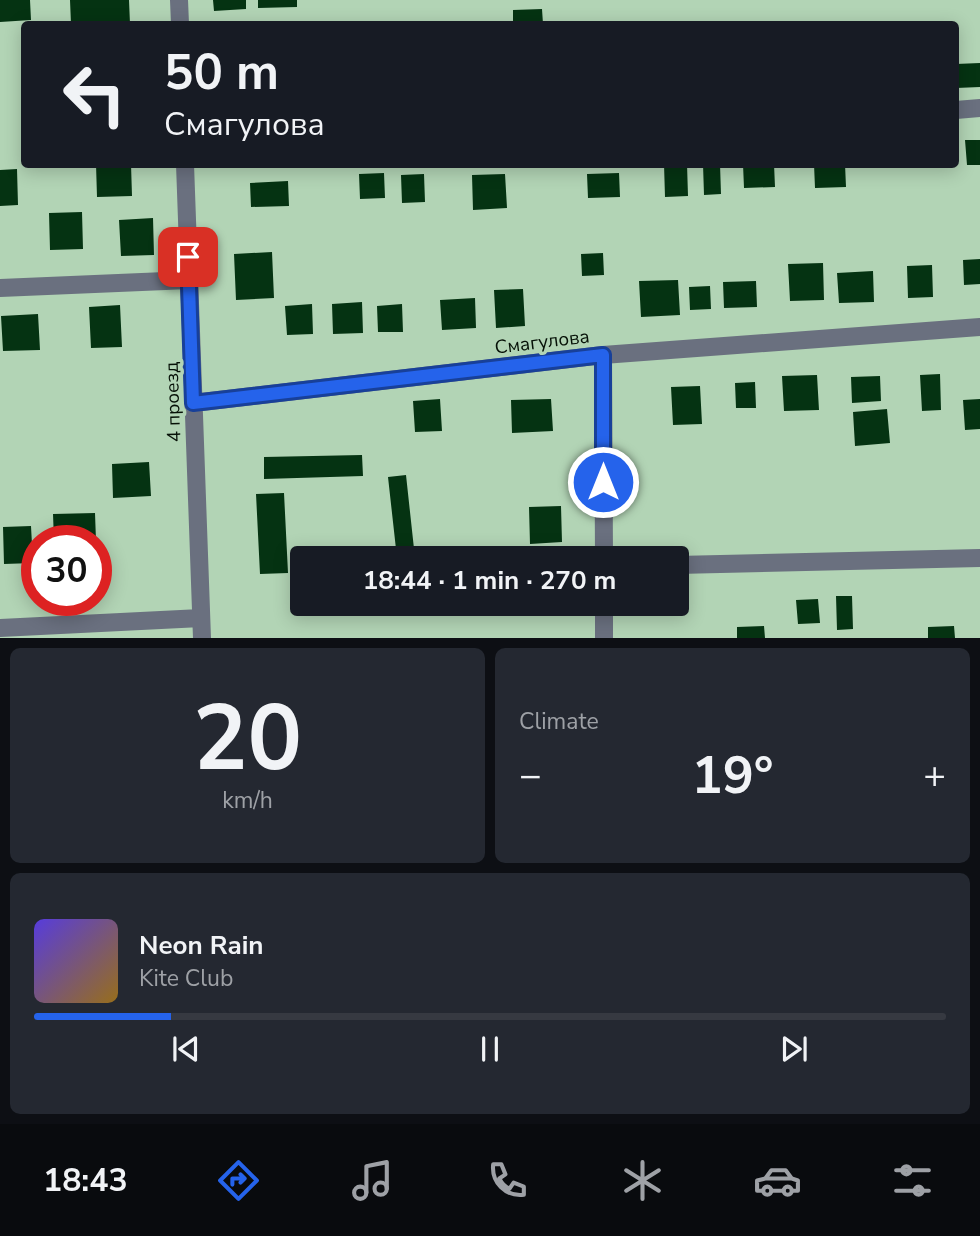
<!DOCTYPE html>
<meta charset="utf-8">
<style>
:root{--surface:#171b24;--page:#242831;--text:#f1f3f6;--muted:#9ea1a6;--line:#363941;--accent:#2563eb}
body{margin:0;font-family:"Nunito Sans",sans-serif;background:var(--page);color:var(--text);height:100vh;display:flex;flex-direction:column;font-size:26px;white-space:nowrap}
*{box-sizing:border-box;margin:0}
p{font-size:23px;color:var(--muted)}
.icon{flex:none;width:38px;height:38px;fill:none;stroke:currentColor;stroke-width:2;stroke-linecap:round;stroke-linejoin:round}
.map{position:relative;height:638px;overflow:hidden}
.side{display:flex;flex-direction:column;gap:10px;padding:10px;background:#0d0f14;flex:1}
.side>*{flex:none}
.hud{position:absolute;left:21px;top:21px;width:938px;height:147px;border-radius:7px;box-shadow:0 4px 18px #0003;background:#171b24;color:var(--text);overflow:hidden}
.speed{position:absolute;left:21px;top:525px;display:flex;gap:14px;font-size:35px;font-weight:700;text-align:center}
.speed>*{display:grid;place-content:center;width:91px;height:91px;border-radius:50%;background:var(--surface);box-shadow:0 4px 18px #0003;line-height:1}
.speed .limit{border:10px solid #d22;background:#fff;color:#111}
.pin{position:absolute;display:grid;place-items:center;width:60px;height:60px;color:#fff;margin:-30px;border-radius:14px;box-shadow:0 4px 10px #0006}
.me{position:absolute;width:77px;margin:-38px;rotate:0deg;stroke-linejoin:round;filter:drop-shadow(0 0 5px #0008)}
.turn{display:flex;align-items:center;gap:24px;height:147px;padding:0 28px;font-size:32px}
.turn .icon{width:91px;height:91px;stroke-width:2.5}
.turn b{display:block;font-size:49px;line-height:60px}
.big{font-size:52px;font-weight:700;line-height:1.1}
.side .tile{flex:1;display:flex;flex-direction:column;justify-content:center;gap:10px;min-width:0;padding:0 24px;border-radius:10px;background:var(--page)}
.side .dial{align-items:center;gap:0}
.dial b{font-size:91px;line-height:1}
.song{display:flex;align-items:center;gap:21px}
.cover{width:84px;height:84px;border-radius:10px;background:linear-gradient(135deg,hsl(250 70% 55%),hsl(40 70% 35%))}
.played{height:7px;border-radius:4px;background:linear-gradient(90deg,var(--accent) 15%,var(--line) 15%)}
.keys{display:flex;justify-content:space-around;direction:ltr}
.heat{display:flex;justify-content:space-between;align-items:center;font-size:38px;direction:ltr}
.side .tiles{flex:1;display:grid;gap:10px;grid-template-columns:1fr 1fr}
.tile:last-child{grid-column:span 2}
.trip{position:absolute;left:290px;top:546px;width:399px;height:70px;border-radius:7px;background:var(--surface);box-shadow:0 4px 18px #0003;font-weight:700;line-height:70px;text-align:center}
.tab-bar{display:flex;height:112px;justify-content:space-around;align-items:center;background:#090b0e;color:var(--muted)}
.tab-bar .icon{width:49px;height:49px}
.tab-bar .current{color:var(--accent)}
.tab-bar b{font-size:32px;color:var(--text)}
.map>svg:first-child{display:block}
</style>
<div class="map">
<svg width="980" height="638" viewBox="0 0 980 638">
<rect width="100%" height="100%" fill="#b2d4b5"/>
<!-- building -->
<path fill="#053312" d="M0,0H30L31,20L0,22Z
M70,0H129L130,24H71Z
M213,0H246V9L214,11Z
M258,0H297V7L258,8Z
M542,9L543,24H513V10Z
M980,63V87L956,88V64Z
M965,140H980V165H967Z
M96,164H131L132,196L97,197Z
M664,164H687L688,196L665,197Z
M703,164H720L721,194L704,195Z
M743,164H774L775,187L744,188Z
M814,164H845L846,187L815,188Z
M17,169L18,205L0,206V170Z
M384,173L385,198L360,199L359,174Z
M619,173L620,197L588,198L587,174Z
M424,174L425,202L402,203L401,175Z
M505,174L507,208L473,210L472,175Z
M288,181L289,206L251,207L250,183Z
M82,212L83,249L50,250L49,213Z
M153,218L154,255L121,256L119,220Z
M272,252L274,298L236,300L234,254Z
M603,253L604,275L582,276L581,254Z
M980,259V284L964,285L963,260Z
M823,263L824,300L790,301L788,264Z
M932,265L933,297L908,298L907,266Z
M873,271L874,302L839,303L837,273Z
M678,280L680,315L641,317L639,281Z
M756,281L757,307L724,308L723,282Z
M710,286L711,309L690,310L689,287Z
M523,289L525,326L496,328L494,290Z
M475,298L476,328L442,330L440,300Z
M362,302L363,333L333,334L332,304Z
M312,304L313,334L287,335L285,306Z
M402,304L403,332H378L377,306Z
M120,305L122,347L91,348L89,307Z
M38,314L40,350L3,351L1,316Z
M940,374L941,410L922,411L920,375Z
M817,375L819,410L784,411L782,376Z
M880,376L881,401L852,403L851,377Z
M755,382L756,408H736L735,383Z
M700,386L702,424L673,425L671,387Z
M440,399L442,431L415,432L413,401Z
M551,399L553,431L512,433L511,400Z
M980,399V429L965,430L963,400Z
M887,409L890,443L855,446L853,412Z
M362,455L363,476L264,479V457Z
M149,462L151,496L113,498L112,464Z
M406,475L415,558H397L388,477Z
M284,493L288,573L260,574L256,494Z
M561,506L562,542L530,544L529,507Z
M95,513L96,541H54L53,514Z
M31,526L33,563L4,564L3,527Z
M836,596H852L853,629L837,630Z
M818,599L820,623L798,624L796,600Z
M764,626L765,638H737V627Z
M954,626L955,638H928V627Z"/>
<g fill="none" stroke-linecap="round" stroke-linejoin="round">
<!-- minor -->
<path stroke="#6a707f" stroke-width="18" d="M179,0L180,24
M956,110L980,108
M185,164L202,638
M0,288L189,280
M603,355L604,558
M193,403L603,355L980,327
M677,565L980,558
M604,604V638
M0,628L201,618"/>
</g>
<g fill="none" stroke-linecap="round" stroke-linejoin="round">
<defs>
<path id="route" d="M188,257L193,403L603,355V482"/>
</defs>
<!-- route casing -->
<use href="#route" stroke="#184099" stroke-width="18"/>
<!-- route -->
<use href="#route" stroke="#2563eb" stroke-width="12"/>
</g>
<g text-anchor="middle" stroke-width="7" stroke-linejoin="round" paint-order="stroke">
<!-- street labels -->
<g font-size="19" fill="#061107" stroke="#b2d4b5">
<text transform="translate(542 341) rotate(-7)" y="7">Смагулова</text>
<text transform="translate(172 402) rotate(-92)" y="7">4 проезд</text>
</g>
</g>
</svg>
<div class="speed"><div class="limit">30</div></div>
<div class="pin" style="left:188px;top:257px;background:#d93025"><svg class="icon" aria-label="arrive" viewBox="0 0 24 24"><path d="M6 21V4h12l-3 4 3 4H6"/></svg></div>
<svg class="me" style="left:603px;top:482px" viewBox="-20 -20 40 40"><circle r="17" fill="#2563eb" stroke="#fff" stroke-width="3"/><path d="M0-11L8 9 0 5-8 9z" fill="#fff"/></svg>
<div class="trip">18:44 · 1 min · 270 m</div>
<div class="hud">
<div class="turn"><svg class="icon" aria-label="left" viewBox="0 0 24 24"><path d="M17 20v-9H6M10 6l-5 5 5 5"/></svg><div><b>50 m</b>Смагулова</div></div>
</div>
</div>
<section class="side">
<div class="tiles">
<div class="tile dial"><b>20</b><p>km/h</p></div>
<div class="tile"><p>Climate</p>
<div class="heat"><a>−</a><b class="big">19°</b><a>+</a></div>
</div>
<div class="tile">
<div class="song"><i class="cover"></i><div><b>Neon Rain</b><p>Kite Club</p></div></div>
<div class="played"></div>
<div class="keys"><svg class="icon" aria-label="previous" viewBox="0 0 24 24"><path d="M18 5L8 12l10 7zM5 5v14"/></svg><svg class="icon" aria-label="pause" viewBox="0 0 24 24"><path d="M8 5v14M16 5v14"/></svg><svg class="icon" aria-label="next" viewBox="0 0 24 24"><path d="M6 5l10 7-10 7zM19 5v14"/></svg></div>
</div>
</div>
</section>
<nav class="tab-bar">
<b>18:43</b>
<svg class="icon current" aria-label="directions" viewBox="0 0 24 24"><path d="M12 3l9 9-9 9-9-9zM9 14v-3h6M13 9l2 2-2 2"/></svg>
<svg class="icon" aria-label="music" viewBox="0 0 24 24"><path d="M9 18V5l10-2v13"/><circle cx="6" cy="18" r="3"/><circle cx="16" cy="16" r="3"/></svg>
<svg class="icon" aria-label="phone" viewBox="0 0 24 24"><path d="M5 4h4l2 5-3 2q2 4 5 5l2-3 5 2v4C11 20 4 13 5 4z"/></svg>
<svg class="icon" aria-label="climate" viewBox="0 0 24 24"><path d="M12 3v18M4 7l16 10M4 17L20 7"/></svg>
<svg class="icon" aria-label="car" viewBox="0 0 24 24"><path d="M5 17H2v-5l4-1 3-4h7l3 4 3 1v5h-3M9 17h6M6 11h13"/><circle cx="7" cy="17" r="2"/><circle cx="17" cy="17" r="2"/></svg>
<svg class="icon" aria-label="filters" viewBox="0 0 24 24"><path d="M4 7h16M4 17h16"/><circle cx="9" cy="7" r="2"/><circle cx="15" cy="17" r="2"/></svg>
</nav>
